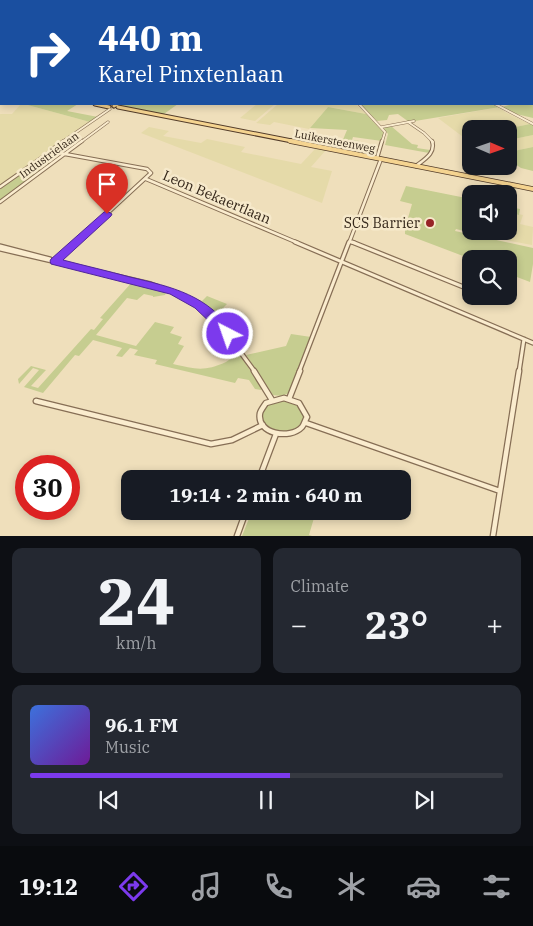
<!DOCTYPE html>
<meta charset="utf-8">
<style>
:root{--surface:#171b24;--page:#242831;--text:#f1f3f6;--muted:#9ea1a6;--line:#363941;--accent:#7c3aed}
body{margin:0;font-family:"IBM Plex Serif",serif;background:var(--page);color:var(--text);height:100vh;display:flex;flex-direction:column;font-size:19px;white-space:nowrap}
*{box-sizing:border-box;margin:0}
p{font-size:16px;color:var(--muted)}
.icon{flex:none;width:28px;height:28px;fill:none;stroke:currentColor;stroke-width:2;stroke-linecap:round;stroke-linejoin:round}
.map{position:relative;height:536px;overflow:hidden}
.details{display:flex;flex-direction:column;gap:12px;padding:12px;background:#0d0f14;flex:1}
.details>*{flex:none}
.hud{position:absolute;left:0px;top:0px;width:534px;height:105px;box-shadow:0 2px 8px #0003;background:#1a4fa0;color:#fff;overflow:hidden}
.needle{width:32px;rotate:92deg}
.controls{position:absolute;left:462px;top:120px;display:grid;gap:10px}
.controls a{display:grid;place-items:center;width:55px;height:55px;border-radius:10px;background:var(--surface);box-shadow:0 2px 8px #0003;font-size:25px}
.speed{position:absolute;left:15px;top:455px;display:flex;gap:10px;font-size:25px;font-weight:700;text-align:center}
.speed>*{display:grid;place-content:center;width:65px;height:65px;border-radius:50%;background:var(--surface);box-shadow:0 2px 8px #0003;line-height:1}
.speed .limit{border:8px solid #d22;background:#fff;color:#111}
.pin{position:absolute;display:grid;place-items:center;width:42px;height:42px;color:#fff;margin:-51px -21px;border-radius:50% 50% 50% 0;rotate:-45deg;box-shadow:0 0 5px #0007}
.pin .icon{rotate:45deg}
.me{position:absolute;width:55px;margin:-28px;rotate:319deg;stroke-linejoin:round;filter:drop-shadow(0 0 4px #0008)}
.turn{display:flex;align-items:center;gap:18px;height:105px;padding:0 15px;font-size:22px}
.turn .icon{width:65px;height:65px;stroke-width:2.5}
.turn b{display:block;font-size:35px;line-height:42px}
.big{font-size:38px;font-weight:700;line-height:1.1}
.details .tile{flex:1;display:flex;flex-direction:column;justify-content:center;gap:8px;min-width:0;padding:0 18px;border-radius:10px;background:var(--page)}
.details .dial{align-items:center;gap:0}
.dial b{font-size:65px;line-height:1}
.song{display:flex;align-items:center;gap:15px}
.cover{width:60px;height:60px;border-radius:8px;background:linear-gradient(135deg,hsl(220 70% 55%),hsl(280 70% 35%))}
.played{height:5px;border-radius:2px;background:linear-gradient(90deg,var(--accent) 55%,var(--line) 55%)}
.keys{display:flex;justify-content:space-around;direction:ltr}
.heat{display:flex;justify-content:space-between;align-items:center;font-size:28px;direction:ltr}
.details .tiles{flex:1;display:grid;gap:12px;grid-template-columns:1fr 1fr}
.tile:last-child{grid-column:span 2}
.trip{position:absolute;left:121px;top:470px;width:290px;height:50px;border-radius:10px;background:var(--surface);box-shadow:0 2px 8px #0003;font-weight:700;line-height:50px;text-align:center}
.tab-bar{display:flex;height:80px;justify-content:space-around;align-items:center;background:#090b0e;color:var(--muted)}
.tab-bar .icon{width:35px;height:35px}
.tab-bar .active{color:var(--accent)}
.tab-bar b{font-size:22px;color:var(--text)}
.map>svg:first-child{display:block}
</style>
<div class="map">
<svg width="533" height="536" viewBox="0 0 533 536">
<rect width="100%" height="100%" fill="#efdfbb"/>
<!-- farmland -->
<path fill="#e5daa9" d="M24,104L90,122L0,185V114H12L20,105Z
M257,104H275L255,121L240,118Z
M278,104H356L366,114L328,107L309,129L274,122L270,125L256,123Z
M500,107L505,112L530,124L505,129H471V143L438,118Z
M149,127L169,131L163,136L201,143L207,139L245,147L241,152L301,164L316,148L326,150L311,167L332,171L322,203L141,133Z
M533,135V147L509,152V140Z
M509,212L523,215L520,224L533,227L532,245L480,235L481,231H509Z"/>
<!-- green -->
<path fill="#c6cd90" d="M533,79V118L512,113L502,107L513,104H532Z
M24,104H78L67,111L98,117L90,122Z
M120,104H178L161,116L118,106Z
M360,104H493L500,107L409,122L398,114L389,115L387,120L377,121Z
M328,107L366,114L384,133L382,141L353,137L352,140L360,141L357,144L342,142L347,130L310,128Z
M530,124L533,125V135L509,140V129H505Z
M391,126L412,144L418,145L417,148L430,150L429,153L385,145L388,134L383,127Z
M533,147V171L521,168L509,160V152Z
M55,153L59,156L53,162L0,200V189L50,154Z
M497,183L516,187L510,207L520,209L519,215L509,212V194H494Z
M406,186L471,199V231H481L480,235L456,229L455,231L533,248V264L530,282L509,274V259H471L405,234V222L412,224L411,226L415,219L408,218L412,204L400,201Z
M133,281L167,291L165,295L153,297V296L144,294L137,300L127,298L96,335L136,346L155,322L174,327L170,333L182,337L178,344L184,346L173,364C195,369 204,372 226,362C231,359 233,355 240,355L261,387V390L255,389L249,380L238,378L235,383L155,364L157,360L134,355L138,350L130,348L122,357L116,356L122,348L93,340L79,356L75,355L43,393L24,387L39,370L33,368L19,384L18,379L31,366L46,370L31,386L38,388L91,329L94,330L103,319L100,318Z
M207,296L227,304L223,308L226,310L216,316L196,302L195,298L202,301Z
M291,334L311,337L291,389L287,394L281,396L273,395L246,355L286,346Z
M286,399L299,405L304,414C302,438 265,437 261,414L267,404Z
M252,511H316L309,535L312,536H242Z"/>
<g fill="none" stroke-linecap="round" stroke-linejoin="round">
<!-- stream -->
<path stroke="#678d83" stroke-width="1" d="M381,0L385,1"/>
<defs>
<path id="minor-far3" d="M313,0L316,1
M408,0L414,1
M359,104L385,132L382,142
M495,104L533,124
M408,122L424,133L433,142
M382,127L414,121
M62,142L110,109
M81,142L108,122"/>
<path id="minor-far2" d="M54,152L147,169L151,173L75,243
M377,158L382,141
M416,166C425,159 436,153 432,141
M146,179L298,243
M0,187L47,154L54,152V148L64,141
M0,202L82,141
M351,242L355,243
M349,243L381,159"/>
<path id="minor-far1" d="M295,242L533,343
M352,242L471,290
M0,246L50,259
M0,249L151,284L188,298L199,305L219,323L255,372
M56,261L76,242
M299,372L349,242
M519,372L524,339"/>
<path id="minor" d="M254,371L272,400
M284,398L299,403L307,417C305,420 304,425 302,427C290,440 256,434 260,413C261,410 264,406 266,403Z
M289,399L300,371
M36,401L211,444L232,440L263,425
M306,423L500,491
M259,479L276,434
M237,536L246,511
M493,536L519,371"/>
<path id="major-far2" d="M527,0L529,1"/>
<path id="major-far1" d="M95,104L109,107
M114,106L117,104
M118,107L297,142"/>
<path id="major" d="M290,141L533,189"/>
<path id="highway-far1" d="M110,1L113,0"/>
<path id="highway" d="M0,95L1,93
M0,102L1,100"/>
</defs>
<!-- minor-far3 casing -->
<use href="#minor-far3" stroke="#866e55" stroke-width="3"/>
<!-- minor-far2 casing -->
<use href="#minor-far2" stroke="#866e55" stroke-width="4.5"/>
<!-- minor-far1 casing -->
<use href="#minor-far1" stroke="#866e55" stroke-width="5.5"/>
<!-- minor casing -->
<use href="#minor" stroke="#866e55" stroke-width="7"/>
<!-- major-far2 casing -->
<use href="#major-far2" stroke="#533c2a" stroke-width="4"/>
<!-- major-far1 casing -->
<use href="#major-far1" stroke="#533c2a" stroke-width="5"/>
<!-- major casing -->
<use href="#major" stroke="#533c2a" stroke-width="5.5"/>
<!-- highway-far1 casing -->
<use href="#highway-far1" stroke="#533c2a" stroke-width="4"/>
<!-- highway casing -->
<use href="#highway" stroke="#533c2a" stroke-width="5"/>
<!-- minor-far3 -->
<use href="#minor-far3" stroke="#faecce" stroke-width="2"/>
<!-- minor-far2 -->
<use href="#minor-far2" stroke="#faecce" stroke-width="2.5"/>
<!-- minor-far1 -->
<use href="#minor-far1" stroke="#faecce" stroke-width="3"/>
<!-- minor -->
<use href="#minor" stroke="#faecce" stroke-width="4.5"/>
<!-- major-far2 -->
<use href="#major-far2" stroke="#f5d490" stroke-width="2.5"/>
<!-- major-far1 -->
<use href="#major-far1" stroke="#f5d490" stroke-width="3"/>
<!-- major -->
<use href="#major" stroke="#f5d490" stroke-width="4"/>
<!-- highway-far1 -->
<use href="#highway-far1" stroke="#e39c47" stroke-width="2.5"/>
<!-- highway -->
<use href="#highway" stroke="#e39c47" stroke-width="3"/>
<defs>
<path id="rail" d="M43,1L45,0
M0,50L1,48"/>
</defs>
<!-- rail casing -->
<use href="#rail" stroke="#35271a" stroke-width="2.5"/>
<!-- rail -->
<use href="#rail" stroke="#f6e9cb" stroke-width="1" stroke-dasharray="2" stroke-linecap="butt"/>
</g>
<!-- route -->
<path fill="#7c3aed" stroke="#51269a" d="M107,211L112,214L111,216L63,260C86,266 108,271 130,277C172,287 209,295 234,334L232,338H223L215,327L195,308L170,294L51,264L50,261L51,259L104,212Z"/>
<!-- markers -->
<circle fill="#972326" stroke="#f6e9cb" stroke-width="2" cx="430" cy="223" r="5"/>
<g text-anchor="middle" stroke-width="5" stroke-linejoin="round" paint-order="stroke">
<!-- far-street labels -->
<g font-size="11" fill="#35271a" stroke="#f6e9cb">
<text transform="translate(335 141) rotate(11)" y="4">Luikersteenweg</text>
<text transform="translate(49 155) rotate(-36)" y="4">Industrielaan</text>
</g>
<!-- street labels -->
<g font-size="14" fill="#35271a" stroke="#f6e9cb">
<text transform="translate(217 197) rotate(23)" y="5">Leon Bekaertlaan</text>
</g>
<!-- poi labels -->
<g font-size="14" fill="#35271a" stroke="#f6e9cb" text-anchor="end">
<text x="420" y="228">SCS Barrier</text>
</g>
</g>
</svg>
<div class="controls">
<a><svg class="needle" viewBox="-14 -14 28 28"><path d="M0-13l5 13h-10z" fill="#e53935"/><path d="M0 13l5-13h-10z" fill="#9ea1a6"/></svg></a>
<a><svg class="icon" aria-label="sound" viewBox="0 0 24 24"><path d="M4 9h4l5-4v14l-5-4H4zM17 9q2 3 0 6"/></svg></a>
<a><svg class="icon" aria-label="search" viewBox="0 0 24 24"><circle cx="10" cy="10" r="6"/><path d="M15 15l6 6"/></svg></a>
</div>
<div class="speed"><div class="limit">30</div></div>
<div class="pin" style="left:107px;top:214px;background:#d93025"><svg class="icon" aria-label="arrive" viewBox="0 0 24 24"><path d="M6 21V4h12l-3 4 3 4H6"/></svg></div>
<svg class="me" style="left:228px;top:334px" viewBox="-20 -20 40 40"><circle r="17" fill="#7c3aed" stroke="#fff" stroke-width="3"/><path d="M0-11L8 9 0 5-8 9z" fill="#fff"/></svg>
<div class="trip">19:14 · 2 min · 640 m</div>
<div class="hud">
<div class="turn"><svg class="icon" aria-label="right" viewBox="0 0 24 24"><path d="M7 20v-9h11M14 6l5 5-5 5"/></svg><div><b>440 m</b>Karel Pinxtenlaan</div></div>
</div>
</div>
<section class="details">
<div class="tiles">
<div class="tile dial"><b>24</b><p>km/h</p></div>
<div class="tile"><p>Climate</p>
<div class="heat"><a>−</a><b class="big">23°</b><a>+</a></div>
</div>
<div class="tile">
<div class="song"><i class="cover"></i><div><b>96.1 FM</b><p>Music</p></div></div>
<div class="played"></div>
<div class="keys"><svg class="icon" aria-label="previous" viewBox="0 0 24 24"><path d="M18 5L8 12l10 7zM5 5v14"/></svg><svg class="icon" aria-label="pause" viewBox="0 0 24 24"><path d="M8 5v14M16 5v14"/></svg><svg class="icon" aria-label="next" viewBox="0 0 24 24"><path d="M6 5l10 7-10 7zM19 5v14"/></svg></div>
</div>
</div>
</section>
<nav class="tab-bar">
<b>19:12</b>
<svg class="icon active" aria-label="directions" viewBox="0 0 24 24"><path d="M12 3l9 9-9 9-9-9zM9 14v-3h6M13 9l2 2-2 2"/></svg>
<svg class="icon" aria-label="music" viewBox="0 0 24 24"><path d="M9 18V5l10-2v13"/><circle cx="6" cy="18" r="3"/><circle cx="16" cy="16" r="3"/></svg>
<svg class="icon" aria-label="phone" viewBox="0 0 24 24"><path d="M5 4h4l2 5-3 2q2 4 5 5l2-3 5 2v4C11 20 4 13 5 4z"/></svg>
<svg class="icon" aria-label="climate" viewBox="0 0 24 24"><path d="M12 3v18M4 7l16 10M4 17L20 7"/></svg>
<svg class="icon" aria-label="car" viewBox="0 0 24 24"><path d="M5 17H2v-5l4-1 3-4h7l3 4 3 1v5h-3M9 17h6M6 11h13"/><circle cx="7" cy="17" r="2"/><circle cx="17" cy="17" r="2"/></svg>
<svg class="icon" aria-label="filters" viewBox="0 0 24 24"><path d="M4 7h16M4 17h16"/><circle cx="9" cy="7" r="2"/><circle cx="15" cy="17" r="2"/></svg>
</nav>
